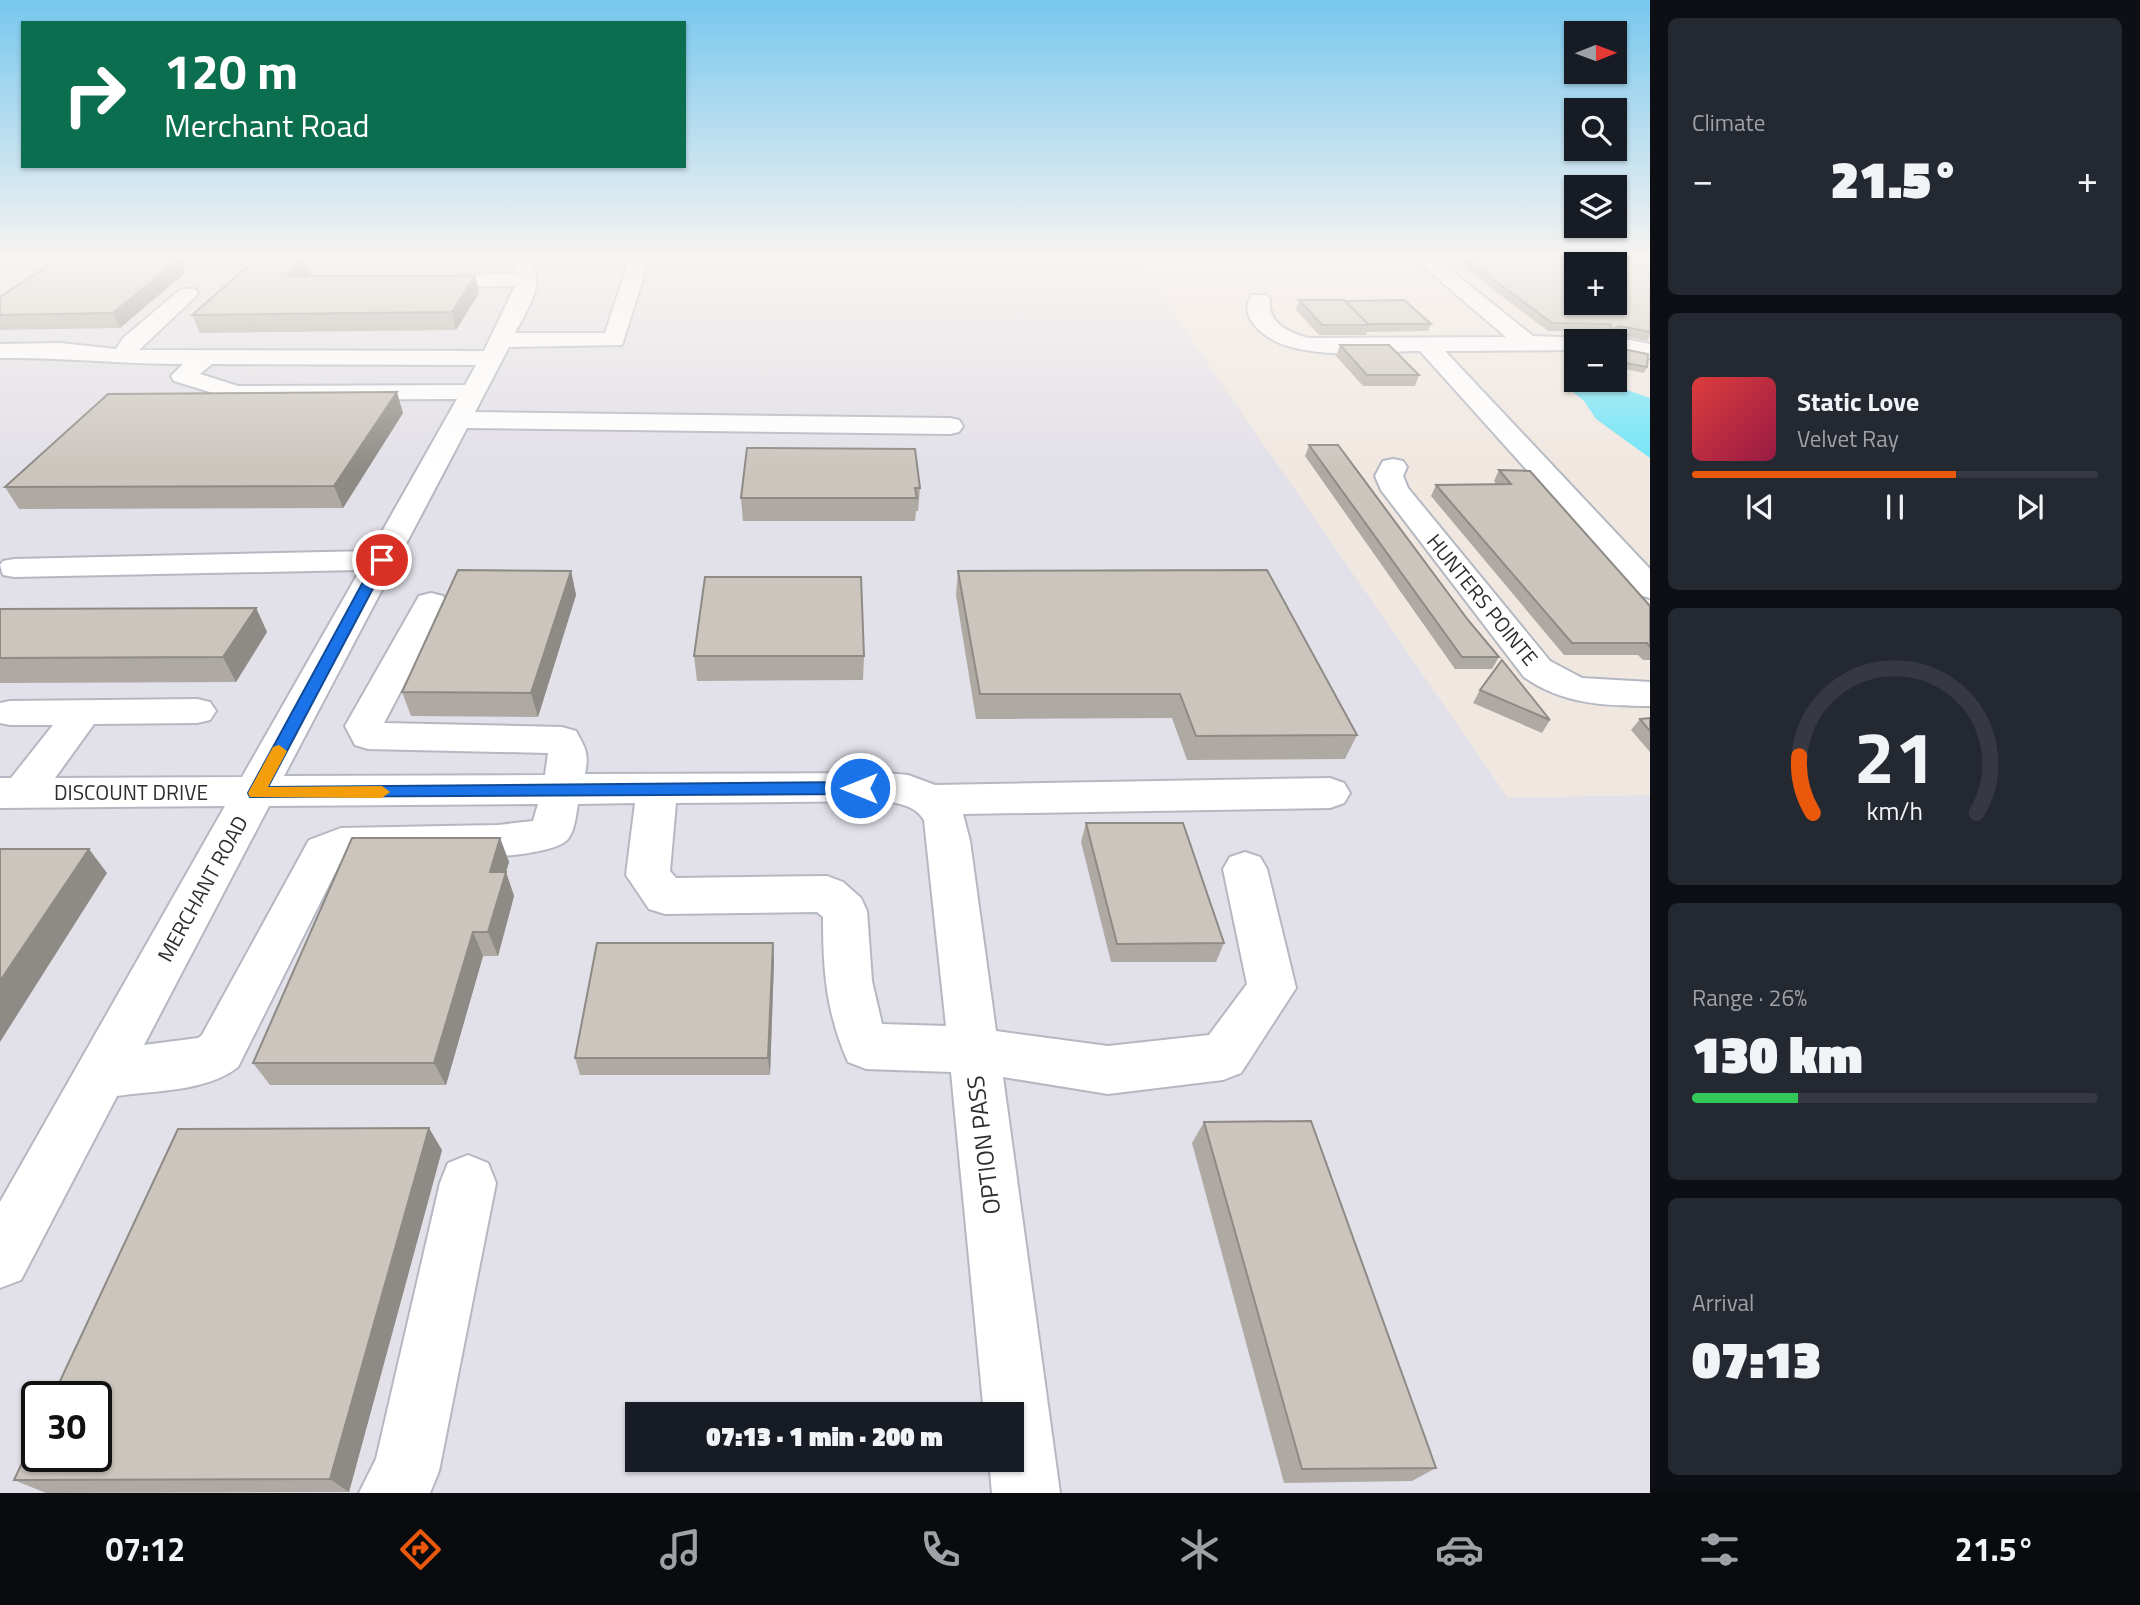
<!DOCTYPE html>
<meta charset="utf-8">
<style>
:root{--surface:#171b24;--page:#242831;--text:#f1f3f6;--muted:#9ea1a6;--line:#363941;--accent:#ea580c}
body{margin:0;font-family:"Titillium Web",sans-serif;background:var(--page);color:var(--text);height:100vh;display:flex;flex-direction:column;font-size:26px;white-space:nowrap}
*{box-sizing:border-box;margin:0}
p{font-size:23px;color:var(--muted)}
.icon{flex:none;width:38px;height:38px;fill:none;stroke:currentColor;stroke-width:2;stroke-linecap:round;stroke-linejoin:round}
.map{position:relative;flex:1;overflow:hidden}
.sheet{display:flex;flex-direction:column;gap:18px;padding:18px;background:#0d0f14;width:490px}
.sheet>*{flex:none}
.guide{position:absolute;left:21px;top:21px;width:665px;height:147px;border-radius:0px;box-shadow:0 2px 5px #0004;background:#0b6e4f;color:#fff;overflow:hidden}
.needle{width:46px;rotate:89deg}
.buttons{position:absolute;left:1564px;top:21px;display:grid;gap:14px}
.buttons a{display:grid;place-items:center;width:63px;height:63px;border-radius:0px;background:var(--surface);box-shadow:0 2px 5px #0004;font-size:35px}
.speed{position:absolute;left:21px;top:1381px;display:flex;gap:14px;font-size:35px;font-weight:700;text-align:center}
.speed>*{display:grid;place-content:center;width:91px;height:91px;border-radius:50%;background:var(--surface);box-shadow:0 2px 5px #0004;line-height:1}
.speed .limit{border:4px solid #111;border-radius:10px;background:#fff;color:#111}
.pin{position:absolute;display:grid;place-items:center;width:60px;height:60px;color:#fff;margin:-30px;border:4px solid #fff;border-radius:50%;box-shadow:0 2px 7px #0007}
.me{position:absolute;width:77px;margin:-38px;rotate:270deg;stroke-linejoin:round;filter:drop-shadow(0 0 5px #0008)}
.turn{display:flex;align-items:center;gap:24px;height:147px;padding:0 28px;font-size:32px}
.turn .icon{width:91px;height:91px;stroke-width:2.5}
.turn b{display:block;font-size:49px;line-height:60px}
.big{font-size:52px;font-weight:800;line-height:1.1}
.sheet .widget{flex:1;display:flex;flex-direction:column;justify-content:center;gap:10px;min-width:0;padding:0 24px;border-radius:10px;background:var(--page)}
.sheet .dial{align-items:center;gap:0}
.dial svg{height:182px;overflow:visible;fill:none;stroke:var(--line);stroke-width:7;stroke-linecap:round;text-anchor:middle}
.dial text{fill:var(--text);stroke:none}
.song{display:flex;align-items:center;gap:21px}
.cover{width:84px;height:84px;border-radius:10px;background:linear-gradient(135deg,hsl(0 70% 55%),hsl(340 70% 35%))}
.played{height:7px;border-radius:4px;background:linear-gradient(90deg,var(--accent) 65%,var(--line) 65%)}
.keys{display:flex;justify-content:space-around;direction:ltr}
.heat{display:flex;justify-content:space-between;align-items:center;font-size:38px;direction:ltr}
.charge{height:10px;border-radius:5px;background:linear-gradient(90deg,#34c759 26%,var(--line) 0)}
.trip{position:absolute;left:625px;top:1402px;width:399px;height:70px;border-radius:0px;background:var(--surface);box-shadow:0 2px 5px #0004;font-weight:800;line-height:70px;text-align:center}
.tab-bar{display:flex;height:112px;justify-content:space-around;align-items:center;background:#090b0e;color:var(--muted)}
.tab-bar .icon{width:49px;height:49px}
.tab-bar .on{color:var(--accent)}
.tab-bar b{font-size:32px;color:var(--text)}
main{display:flex;flex:1;min-height:0}
.map>svg:first-child{display:block}
</style>
<main>
<div class="map">
<svg width="1650" height="1493" viewBox="0 0 1650 1493">
<rect width="100%" height="100%" fill="#f0e7e0"/>
<!-- industrial -->
<path fill="#e2e0e8" fill-rule="evenodd" d="M0,260H1136L1508,798L1650,795V1493H0ZM37,1396H96V1456H37ZM637,1414H1012V1460H637Z"/>
<!-- water -->
<path fill="#6ee4f7" d="M1582,384H1610L1650,398V458L1596,419L1584,401L1572,391L1571,388Z"/>
<g fill="none" stroke-linecap="round" stroke-linejoin="round">
<defs>
<path id="minor" d="M506,260H528C549,280 525,313 515,333H605L629,260H649L622,345L509,347L475,412L950,418L959,420L963,426L959,432L950,434L467,428L284,776L545,775L548,753L368,749L355,745L345,726L415,603L419,596L431,593L443,596L447,603L384,723L562,727L576,731C586,749 589,754 585,774L886,773L908,775L935,785L1330,778L1344,783L1350,793L1344,803L1330,808L963,814L970,841L996,1031L1108,1046L1209,1035L1247,984L1223,869L1230,857L1245,852L1260,857L1267,869L1296,988L1241,1073L1223,1080L1108,1094L1003,1077L1060,1493H992L989,1460H1012V1414H984L951,1072L866,1069L848,1062C826,1012 823,971 823,917L817,912L665,914L649,909L626,875L635,803L578,804C576,815 575,830 568,839C548,864 384,859 346,860L340,863L238,1067C206,1092 156,1090 117,1096L21,1280L0,1288V1202L225,806L0,808V778H11L53,725H10L0,723V703L10,701L197,699L210,702L216,711L210,720L197,723L94,724L55,778L242,777L360,570L14,577L3,575L0,565L3,561L14,559L371,551L457,399L236,400L174,381L171,376L183,364C122,364 61,357 0,358V344L60,343L116,349L123,338L181,289H195L198,293L195,297L139,350L484,351L515,286L426,288L419,286L416,282L419,278L426,276L515,274L514,268ZM212,364L476,365L465,385L238,386L200,374ZM886,801C902,804 915,806 924,820L946,1026L882,1024L872,981L867,911L861,898L843,882L827,876L676,878L670,871L676,803ZM538,804L533,821L498,825L341,828L309,840L202,1035L198,1038L144,1045L269,806Z
M1416,260H1438L1533,336L1585,338L1587,341H1577V350L1445,351L1650,569V598L1639,595L1420,351C1373,351 1279,366 1251,320C1246,311 1246,303 1252,295H1266L1270,299C1267,323 1288,332 1308,338L1506,337Z
M1586,260L1650,261V273L1615,268V264H1589Z
M1615,337L1650,344V358L1615,351V341H1605Z
M1393,459L1403,461L1407,467L1403,476L1408,488L1550,661L1582,678L1650,682V706C1605,706 1562,704 1524,677L1381,490L1375,476L1383,461Z
M468,1155L488,1163L496,1183L439,1471L430,1493H359L376,1459L440,1183L448,1163Z"/>
</defs>
<!-- minor casing -->
<use href="#minor" stroke="#b4b8c2" stroke-width="4"/>
<!-- minor -->
<use href="#minor" fill="#fff" fill-rule="evenodd"/>
</g>
<!-- wall -->
<path fill="#afa9a3" d="M56,260H196L181,263L185,273L120,328L0,330V297Z
M1454,260H1616L1617,262L1650,267V336L1647,341L1616,334L1606,338L1607,332L1548,331Z
M311,275L310,276H475L479,293L456,330L200,333L192,315Z
M1299,300L1345,301L1431,324L1428,331L1367,332L1366,335H1319L1296,310Z
M1608,338H1615L1617,348L1648,354L1647,367L1644,373L1615,367V341H1606Z
M1340,345L1419,375L1415,386H1363L1336,356Z
M403,413L343,508L19,509L5,487Z
M1309,445L1468,620L1499,657L1492,669H1455L1305,456Z
M1499,470L1650,606V660H1643L1638,655H1564L1431,496L1436,485L1496,484L1494,481Z
M920,488L918,511H916L915,521H743L741,498Z
M571,571L576,595L538,717L411,716L402,692Z
M958,571L1357,735L1345,759L1187,760L1172,718L976,719L956,595Z
M256,608L267,632L236,682L0,683V609Z
M694,656H864L863,680L697,681Z
M1480,690L1550,720L1542,733L1473,703Z
M1650,718V752L1631,730L1640,719Z
M1086,823L1224,943L1216,962H1111L1081,842Z
M500,838L509,862L506,872L514,896L498,956H483L446,1085H270L253,1063Z
M773,943L774,961L770,1075H580L575,1058Z
M1204,1122L1436,1468L1412,1481L1284,1483L1192,1143Z
M442,1150L349,1492L46,1493L14,1480Z"/>
<!-- shaded-wall -->
<path fill="#8e8a85" d="M170,260H196L181,263L185,273L120,328L113,313Z
M303,260H306L311,275L293,293L287,276Z
M475,276L479,293L456,330L452,312Z
M1620,326L1616,334L1606,338L1610,330Z
M397,392L403,413L343,508L334,486Z
M571,571L576,595L538,717L531,693Z
M256,608L267,632L236,682L223,657Z
M500,838L509,862L506,872L514,896L498,956L488,932L490,872Z
M89,849L107,873L0,1042V981Z
M473,932L483,956L446,1085L434,1063Z
M773,943L774,961L770,1075L768,1058Z
M429,1128L442,1150L349,1492L330,1479Z"/>
<!-- building -->
<path fill="#cbc5be" stroke="#8e8a85" stroke-width="2" fill-rule="evenodd" d="M56,260H178L113,313L0,315V297Z
M255,260H303L287,276H475L452,312L192,315Z
M1467,260H1616L1617,262L1650,267V332L1620,326L1610,330L1611,324L1552,323ZM1577,264H1615V303H1577Z
M1299,300H1344L1369,325H1322Z
M1404,300L1431,324H1368L1345,301Z
M1608,338H1615L1617,348L1648,354L1647,367L1615,361V341H1607Z
M1340,345H1389L1419,375H1367Z
M397,392L334,486L5,487L108,394Z
M1309,445H1338L1468,620L1499,657H1462Z
M747,448L915,449L920,488H915L917,498H741Z
M1499,470L1530,471L1650,606V647L1647,643H1572L1436,485L1511,484Z
M458,570L571,571L531,693L402,692Z
M1267,570L1357,735L1196,736L1180,694H980L958,571Z
M705,577H861L864,656H694Z
M256,608L223,657L0,658V609Z
M1502,660L1550,720L1480,690Z
M1650,718V731L1640,719Z
M1086,823H1183L1224,943L1117,944Z
M352,838H500L490,872H506L488,932H473L434,1063H253Z
M0,849H89L0,981Z
M597,943H773L768,1058H575Z
M1311,1121L1436,1468L1302,1469L1204,1122Z
M429,1128L330,1479L14,1480L37,1431V1456H96V1396H53L178,1129Z"/>
<!-- sky -->
<linearGradient id="sky" x2="0" y2="1"><stop stop-color="#77c7ee"/><stop offset="0.55" stop-color="#f8f4f1"/><stop offset="1" stop-color="#f8f4f1" stop-opacity="0"/></linearGradient>
<rect width="1650" height="469" fill="url(#sky)"/>
<!-- route -->
<path fill="#1a73e8" stroke="#114b97" stroke-width="2" d="M382,556L388,560L268,787L860,782L868,788L860,794L250,797L248,793L375,560Z"/>
<!-- slow -->
<path fill="#f59e0b" d="M279,745L287,751L268,787L382,786L390,792L382,798L250,797L248,793L273,747Z"/>
<g text-anchor="middle" stroke-width="5" stroke-linejoin="round" paint-order="stroke">
<!-- street labels -->
<g font-size="21" fill="#2e2e2e" stroke="#fff">
<text transform="translate(1482 600) rotate(51)" y="7">HUNTERS POINTE</text>
<text x="131" y="800">DISCOUNT DRIVE</text>
<text transform="translate(203 889) rotate(-61)" y="7">MERCHANT ROAD</text>
</g>
<!-- near-street labels -->
<g font-size="24" fill="#2e2e2e" stroke="#fff">
<text transform="translate(984 1145) rotate(-97)" y="8">OPTION PASS</text>
</g>
</g>
</svg>
<div class="buttons">
<a><svg class="needle" viewBox="-14 -14 28 28"><path d="M0-13l5 13h-10z" fill="#e53935"/><path d="M0 13l5-13h-10z" fill="#9ea1a6"/></svg></a>
<a><svg class="icon" aria-label="search" viewBox="0 0 24 24"><circle cx="10" cy="10" r="6"/><path d="M15 15l6 6"/></svg></a>
<a><svg class="icon" aria-label="layers" viewBox="0 0 24 24"><path d="M12 4l9 5-9 5-9-5zM3 14l9 5 9-5"/></svg></a>
<a>+</a>
<a>−</a>
</div>
<div class="speed"><div class="limit">30</div></div>
<div class="pin" style="left:382px;top:560px;background:#d93025"><svg class="icon" aria-label="arrive" viewBox="0 0 24 24"><path d="M6 21V4h12l-3 4 3 4H6"/></svg></div>
<svg class="me" style="left:860px;top:788px" viewBox="-20 -20 40 40"><circle r="17" fill="#1a73e8" stroke="#fff" stroke-width="3"/><path d="M0-11L8 9 0 5-8 9z" fill="#fff"/></svg>
<div class="trip">07:13 · 1 min · 200 m</div>
<div class="guide">
<div class="turn"><svg class="icon" aria-label="right" viewBox="0 0 24 24"><path d="M7 20v-9h11M14 6l5 5-5 5"/></svg><div><b>120 m</b>Merchant Road</div></div>
</div>
</div>
<section class="sheet">
<div class="widget"><p>Climate</p>
<div class="heat"><a>−</a><b class="big">21.5°</b><a>+</a></div>
</div>
<div class="widget">
<div class="song"><i class="cover"></i><div><b>Static Love</b><p>Velvet Ray</p></div></div>
<div class="played"></div>
<div class="keys"><svg class="icon" aria-label="previous" viewBox="0 0 24 24"><path d="M18 5L8 12l10 7zM5 5v14"/></svg><svg class="icon" aria-label="pause" viewBox="0 0 24 24"><path d="M8 5v14M16 5v14"/></svg><svg class="icon" aria-label="next" viewBox="0 0 24 24"><path d="M6 5l10 7-10 7zM19 5v14"/></svg></div>
</div>
<div class="widget dial"><svg viewBox="0 0 100 80">
<path d="M14 69A42 42 0 1 1 86 69"/>
<path d="M14 69A42 42 0 0 1 8 44" stroke="#ea580c"/>
<text x="50" y="56" font-size="32" font-weight="700">21</text>
<text x="50" y="72" font-size="11">km/h</text>
</svg></div>
<div class="widget"><p>Range · 26%</p><b class="big">130 km</b><div class="charge"></div></div>
<div class="widget"><p>Arrival</p><b class="big">07:13</b></div>
</section>
</main>
<nav class="tab-bar">
<b>07:12</b>
<svg class="icon on" aria-label="directions" viewBox="0 0 24 24"><path d="M12 3l9 9-9 9-9-9zM9 14v-3h6M13 9l2 2-2 2"/></svg>
<svg class="icon" aria-label="music" viewBox="0 0 24 24"><path d="M9 18V5l10-2v13"/><circle cx="6" cy="18" r="3"/><circle cx="16" cy="16" r="3"/></svg>
<svg class="icon" aria-label="phone" viewBox="0 0 24 24"><path d="M5 4h4l2 5-3 2q2 4 5 5l2-3 5 2v4C11 20 4 13 5 4z"/></svg>
<svg class="icon" aria-label="climate" viewBox="0 0 24 24"><path d="M12 3v18M4 7l16 10M4 17L20 7"/></svg>
<svg class="icon" aria-label="car" viewBox="0 0 24 24"><path d="M5 17H2v-5l4-1 3-4h7l3 4 3 1v5h-3M9 17h6M6 11h13"/><circle cx="7" cy="17" r="2"/><circle cx="17" cy="17" r="2"/></svg>
<svg class="icon" aria-label="filters" viewBox="0 0 24 24"><path d="M4 7h16M4 17h16"/><circle cx="9" cy="7" r="2"/><circle cx="15" cy="17" r="2"/></svg>
<b>21.5°</b>
</nav>
